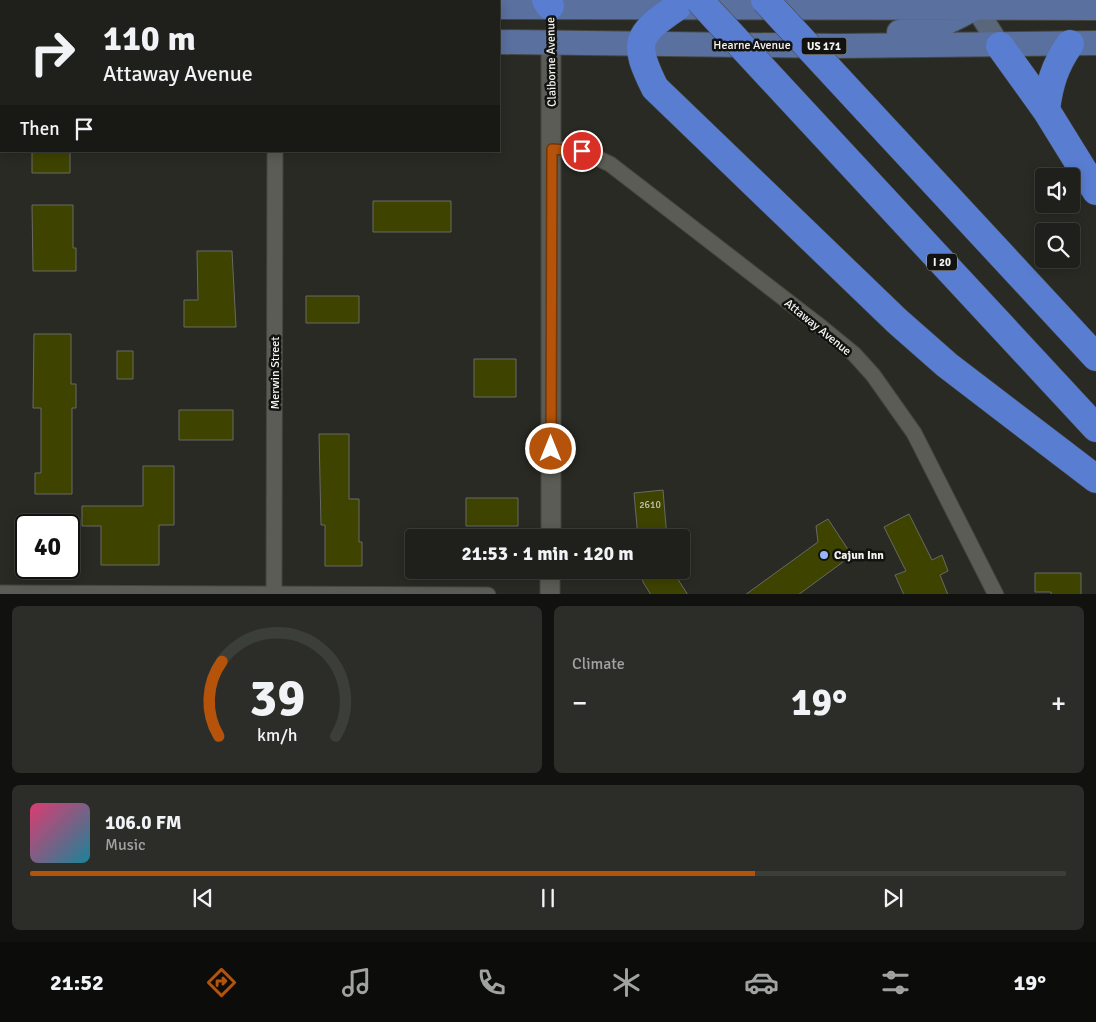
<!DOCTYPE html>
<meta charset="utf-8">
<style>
:root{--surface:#1f201b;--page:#2c2d28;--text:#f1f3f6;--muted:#a1a3a3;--line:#3c3e3a;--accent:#b45309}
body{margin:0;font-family:Signika,sans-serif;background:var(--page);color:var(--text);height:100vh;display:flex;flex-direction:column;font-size:19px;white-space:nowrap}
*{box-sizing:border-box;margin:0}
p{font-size:16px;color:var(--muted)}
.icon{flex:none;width:28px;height:28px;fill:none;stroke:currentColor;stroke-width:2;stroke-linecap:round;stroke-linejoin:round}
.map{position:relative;height:594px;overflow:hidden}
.details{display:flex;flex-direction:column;gap:12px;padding:12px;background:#11120f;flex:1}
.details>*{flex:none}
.hud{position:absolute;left:0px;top:0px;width:500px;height:152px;box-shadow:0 2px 12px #0003,0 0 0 1px var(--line);background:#1f201b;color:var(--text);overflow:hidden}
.fabs{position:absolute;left:1035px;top:168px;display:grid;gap:10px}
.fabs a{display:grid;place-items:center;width:45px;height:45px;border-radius:5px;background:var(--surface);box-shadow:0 2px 12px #0003,0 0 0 1px var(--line);font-size:25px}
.speed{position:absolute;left:15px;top:514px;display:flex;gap:10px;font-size:25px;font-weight:700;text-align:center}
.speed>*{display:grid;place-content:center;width:65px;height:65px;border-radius:50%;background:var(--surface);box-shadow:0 2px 12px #0003,0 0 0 1px var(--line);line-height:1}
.speed .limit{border:2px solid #111;border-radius:8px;background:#fff;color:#111}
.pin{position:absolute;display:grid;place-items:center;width:42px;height:42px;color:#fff;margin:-21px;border:2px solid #fff;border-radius:50%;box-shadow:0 1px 5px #0007}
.me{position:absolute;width:55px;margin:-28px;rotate:0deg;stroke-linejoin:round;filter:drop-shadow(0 0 4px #0008)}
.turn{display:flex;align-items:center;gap:18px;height:105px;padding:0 20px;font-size:22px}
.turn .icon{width:65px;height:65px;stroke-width:2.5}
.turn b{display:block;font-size:35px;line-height:42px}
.then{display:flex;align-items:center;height:48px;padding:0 20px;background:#0003;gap:10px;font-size:19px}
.big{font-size:38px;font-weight:700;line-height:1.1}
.details .tile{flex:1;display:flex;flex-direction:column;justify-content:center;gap:8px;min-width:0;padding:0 18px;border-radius:8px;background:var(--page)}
.details .dial{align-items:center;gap:0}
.dial svg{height:130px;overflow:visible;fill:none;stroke:var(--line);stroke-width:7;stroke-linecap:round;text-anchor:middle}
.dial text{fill:var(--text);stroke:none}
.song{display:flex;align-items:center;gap:15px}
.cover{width:60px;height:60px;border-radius:8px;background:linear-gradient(135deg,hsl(340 70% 55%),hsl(190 70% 35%))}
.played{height:5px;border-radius:2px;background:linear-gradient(90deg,var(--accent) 70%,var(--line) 70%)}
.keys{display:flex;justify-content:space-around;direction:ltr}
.heat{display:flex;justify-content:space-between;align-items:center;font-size:28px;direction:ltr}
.details .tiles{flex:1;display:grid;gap:12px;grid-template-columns:1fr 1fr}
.tile:last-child{grid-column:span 2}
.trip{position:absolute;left:405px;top:529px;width:285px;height:50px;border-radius:5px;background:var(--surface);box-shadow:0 2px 12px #0003,0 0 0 1px var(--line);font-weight:700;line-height:50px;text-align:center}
.tab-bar{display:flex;height:80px;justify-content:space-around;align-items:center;background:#0c0d0b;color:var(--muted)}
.tab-bar .icon{width:35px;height:35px}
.tab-bar .current{color:var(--accent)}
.tab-bar b{font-size:22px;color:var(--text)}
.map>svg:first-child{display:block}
</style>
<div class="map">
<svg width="1096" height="595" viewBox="0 0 1096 595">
<rect width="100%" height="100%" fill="#292a24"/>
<!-- building -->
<path fill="#3e4300" stroke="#696a63" d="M32,151H70V173H32Z
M373,201H451V232H373Z
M32,205H73V248H76V271H33Z
M197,251H232L236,327H184V300H198Z
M306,296H359V323H306Z
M34,334H71V384H76V408H72V494H35V473H41V408H33Z
M117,351H133V379H117Z
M474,359H516V397H474Z
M179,410H233V440H179Z
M319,434H349V499H359V542H362V566H325V525H321Z
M143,466H174V525H159V565H101V526H82V506H143Z
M663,490L667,538H638L634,493Z
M466,498H518V526H466Z
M909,514L932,560L942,555L948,571L940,575L948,595H904L895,575L906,571L884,527Z
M828,519L849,551L847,559L798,595H745L818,542L816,526Z
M641,570H672L688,595H651L643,582Z
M1035,573H1081V595H1051V592H1035Z"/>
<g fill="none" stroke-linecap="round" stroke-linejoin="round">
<defs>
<path id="minor" d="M400,0L401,1
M552,149L582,151L610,164L821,327L854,354L873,375L914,433L996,595
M0,593L488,595
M274,595L275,151"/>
<path id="tertiary" d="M551,538V43
M550,595V570"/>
<path id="secondary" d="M971,0L1000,46"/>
<path id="primary" d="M499,7L1096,8
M0,9H1
M899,32C932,30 944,25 973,9
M499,42L837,46L1096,43
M0,43H1"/>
<path id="motorway" d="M546,0L550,6
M453,1L454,0
M677,7C636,35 632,42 655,88L897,321L947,365L1096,479
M1000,46L1046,110L1096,191
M788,96L1096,428
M866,109L1096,357
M1046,110C1049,85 1055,65 1070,44"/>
</defs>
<!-- minor casing -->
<use href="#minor" stroke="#44453f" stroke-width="17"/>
<!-- tertiary casing -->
<use href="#tertiary" stroke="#44453f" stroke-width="21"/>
<!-- secondary casing -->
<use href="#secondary" stroke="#44453f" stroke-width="23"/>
<!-- primary casing -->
<use href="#primary" stroke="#44453f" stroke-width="26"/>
<!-- motorway casing -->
<use href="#motorway" stroke="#44453f" stroke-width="29"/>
<!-- minor -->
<use href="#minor" stroke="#5b5c55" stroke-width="15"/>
<!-- tertiary -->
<use href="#tertiary" stroke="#5b5c55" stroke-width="19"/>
<!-- secondary -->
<use href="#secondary" stroke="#5a667a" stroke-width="21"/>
<!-- primary -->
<use href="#primary" stroke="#5a709f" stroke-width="24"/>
<!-- motorway -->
<use href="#motorway" stroke="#597dd1" stroke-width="28"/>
<defs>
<path id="motorway-bridge" d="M699,0L788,96
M765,0L866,109"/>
</defs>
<!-- motorway-bridge casing -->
<use href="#motorway-bridge" stroke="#44453f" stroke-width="29" stroke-linecap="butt"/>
<!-- motorway-bridge -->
<use href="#motorway-bridge" stroke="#597dd1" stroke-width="28"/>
</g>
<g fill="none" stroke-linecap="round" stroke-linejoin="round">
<defs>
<path id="route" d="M551,449L552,149L582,151"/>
</defs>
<!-- route casing -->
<use href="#route" stroke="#753606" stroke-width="12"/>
<!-- route -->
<use href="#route" stroke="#b45309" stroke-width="9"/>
</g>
<!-- markers -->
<circle fill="#96b6fd" stroke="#121210" stroke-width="2" cx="824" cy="555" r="5"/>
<g text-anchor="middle" stroke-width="5" stroke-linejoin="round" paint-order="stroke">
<!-- number labels -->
<g font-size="10" fill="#c6c8b4">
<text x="650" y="508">2610</text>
</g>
<!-- shield labels -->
<g fill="#121210" stroke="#b0b1ad" stroke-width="1">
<rect x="801.5" y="37.5" width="45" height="17" rx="4"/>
<rect x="927" y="253.5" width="30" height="17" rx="4"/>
</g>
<g font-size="11" font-weight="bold" fill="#f4f5f0">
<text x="824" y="50">US 171</text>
<text x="942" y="266">I 20</text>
</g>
<!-- street labels -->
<g font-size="12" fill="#f4f5f0" stroke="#121210">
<text x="752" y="49">Hearne Avenue</text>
<text transform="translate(551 62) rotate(-91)" y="4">Claiborne Avenue</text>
<text transform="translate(818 327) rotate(39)" y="4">Attaway Avenue</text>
<text transform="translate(275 373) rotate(-90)" y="4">Merwin Street</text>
</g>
<!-- poi labels -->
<g font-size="12" font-weight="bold" fill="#f4f5f0" stroke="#121210" text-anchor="start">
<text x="834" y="559">Cajun Inn</text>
</g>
</g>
</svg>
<div class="fabs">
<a><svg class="icon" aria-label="sound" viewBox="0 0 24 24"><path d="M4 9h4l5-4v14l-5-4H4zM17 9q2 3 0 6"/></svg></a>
<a><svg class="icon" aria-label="search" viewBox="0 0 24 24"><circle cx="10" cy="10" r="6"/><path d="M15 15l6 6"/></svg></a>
</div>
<div class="speed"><div class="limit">40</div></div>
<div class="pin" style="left:582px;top:151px;background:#d93025"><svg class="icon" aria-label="arrive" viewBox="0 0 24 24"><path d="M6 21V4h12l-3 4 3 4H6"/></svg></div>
<svg class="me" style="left:551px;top:449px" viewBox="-20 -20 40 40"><circle r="17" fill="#b45309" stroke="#fff" stroke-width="3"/><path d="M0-11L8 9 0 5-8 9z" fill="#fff"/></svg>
<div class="trip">21:53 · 1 min · 120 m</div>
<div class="hud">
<div class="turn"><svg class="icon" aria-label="right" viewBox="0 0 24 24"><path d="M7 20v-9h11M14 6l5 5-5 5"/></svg><div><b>110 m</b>Attaway Avenue</div></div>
<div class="then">Then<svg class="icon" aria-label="arrive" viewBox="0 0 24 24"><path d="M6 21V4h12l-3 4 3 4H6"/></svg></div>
</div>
</div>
<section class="details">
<div class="tiles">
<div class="tile dial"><svg viewBox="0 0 100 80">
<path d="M14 69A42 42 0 1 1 86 69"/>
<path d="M14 69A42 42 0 0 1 16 23" stroke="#b45309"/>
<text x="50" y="56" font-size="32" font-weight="700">39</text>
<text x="50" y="72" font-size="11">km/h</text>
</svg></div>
<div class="tile"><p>Climate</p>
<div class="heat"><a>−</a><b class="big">19°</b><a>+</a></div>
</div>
<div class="tile">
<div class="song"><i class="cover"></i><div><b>106.0 FM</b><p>Music</p></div></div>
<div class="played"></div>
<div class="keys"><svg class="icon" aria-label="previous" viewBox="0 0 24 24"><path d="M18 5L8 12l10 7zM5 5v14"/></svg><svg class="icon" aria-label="pause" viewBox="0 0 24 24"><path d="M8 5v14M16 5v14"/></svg><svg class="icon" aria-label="next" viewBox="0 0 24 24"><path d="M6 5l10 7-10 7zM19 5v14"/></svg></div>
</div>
</div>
</section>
<nav class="tab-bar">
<b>21:52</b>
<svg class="icon current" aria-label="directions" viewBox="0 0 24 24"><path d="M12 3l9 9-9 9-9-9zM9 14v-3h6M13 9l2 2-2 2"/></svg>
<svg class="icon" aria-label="music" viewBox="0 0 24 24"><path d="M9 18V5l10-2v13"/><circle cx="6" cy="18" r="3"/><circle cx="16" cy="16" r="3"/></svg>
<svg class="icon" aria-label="phone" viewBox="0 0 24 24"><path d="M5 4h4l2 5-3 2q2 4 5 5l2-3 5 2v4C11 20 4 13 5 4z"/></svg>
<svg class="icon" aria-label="climate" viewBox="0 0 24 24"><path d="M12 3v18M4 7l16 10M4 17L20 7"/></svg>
<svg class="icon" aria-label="car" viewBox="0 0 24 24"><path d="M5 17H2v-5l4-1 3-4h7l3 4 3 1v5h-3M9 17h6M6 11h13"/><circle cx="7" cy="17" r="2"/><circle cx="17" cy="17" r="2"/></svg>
<svg class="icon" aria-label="filters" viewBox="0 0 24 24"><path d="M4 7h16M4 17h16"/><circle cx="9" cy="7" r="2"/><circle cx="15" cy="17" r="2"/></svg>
<b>19°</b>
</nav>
